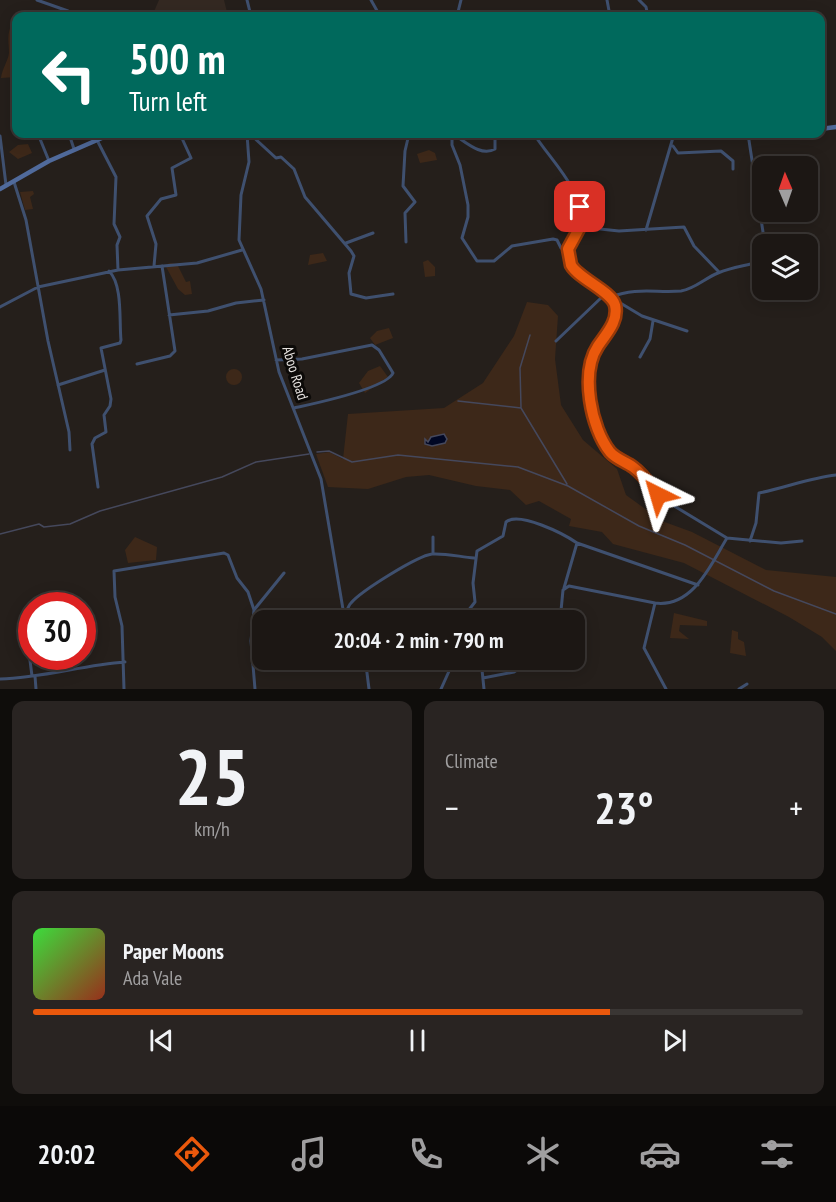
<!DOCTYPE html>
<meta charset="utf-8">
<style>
:root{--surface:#1c1714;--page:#292422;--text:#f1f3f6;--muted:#a09fa0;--line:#3a3634;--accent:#ea580c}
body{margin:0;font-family:"PT Sans Narrow",sans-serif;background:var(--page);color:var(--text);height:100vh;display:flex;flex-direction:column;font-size:22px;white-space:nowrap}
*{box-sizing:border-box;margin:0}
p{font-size:20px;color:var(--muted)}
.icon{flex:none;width:33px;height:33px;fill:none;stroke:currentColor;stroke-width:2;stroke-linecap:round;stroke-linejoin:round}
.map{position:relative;height:689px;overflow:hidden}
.side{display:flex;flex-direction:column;gap:12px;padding:12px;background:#0f0d0b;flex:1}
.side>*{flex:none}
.guide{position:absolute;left:12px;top:12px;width:813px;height:126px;border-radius:12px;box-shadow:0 3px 15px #0003,0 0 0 2px var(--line);background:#00695c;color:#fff;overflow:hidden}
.needle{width:39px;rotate:358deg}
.tools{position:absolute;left:752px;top:156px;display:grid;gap:12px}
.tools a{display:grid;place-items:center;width:66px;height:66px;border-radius:12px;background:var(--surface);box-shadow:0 3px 15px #0003,0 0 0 2px var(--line);font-size:30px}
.speed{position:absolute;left:18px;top:592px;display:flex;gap:12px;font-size:30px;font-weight:700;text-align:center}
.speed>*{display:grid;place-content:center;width:78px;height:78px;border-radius:50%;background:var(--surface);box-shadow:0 3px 15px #0003,0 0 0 2px var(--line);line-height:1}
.speed .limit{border:9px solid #d22;background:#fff;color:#111}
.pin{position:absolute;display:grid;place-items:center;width:51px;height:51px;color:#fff;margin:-26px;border-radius:12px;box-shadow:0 3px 9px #0006}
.me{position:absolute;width:66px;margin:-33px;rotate:320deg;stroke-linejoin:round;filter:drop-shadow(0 0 4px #0008)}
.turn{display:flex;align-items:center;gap:21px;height:126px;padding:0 18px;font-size:27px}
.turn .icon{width:78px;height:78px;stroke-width:2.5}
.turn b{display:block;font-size:42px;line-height:51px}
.big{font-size:45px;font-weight:700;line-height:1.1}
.side .widget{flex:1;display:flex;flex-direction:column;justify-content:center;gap:9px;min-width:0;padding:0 21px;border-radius:12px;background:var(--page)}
.side .dial{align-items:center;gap:0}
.dial b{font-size:78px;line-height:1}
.song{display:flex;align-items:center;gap:18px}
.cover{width:72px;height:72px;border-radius:9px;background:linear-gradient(135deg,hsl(120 70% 55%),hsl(10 70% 35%))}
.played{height:6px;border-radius:3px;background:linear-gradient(90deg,var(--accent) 75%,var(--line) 75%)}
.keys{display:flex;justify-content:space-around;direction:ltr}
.heat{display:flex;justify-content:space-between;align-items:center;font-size:33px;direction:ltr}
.side .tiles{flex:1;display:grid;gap:12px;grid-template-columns:1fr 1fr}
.widget:last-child{grid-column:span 2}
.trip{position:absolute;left:252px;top:610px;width:333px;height:60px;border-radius:12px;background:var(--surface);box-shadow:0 3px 15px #0003,0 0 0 2px var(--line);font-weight:700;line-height:60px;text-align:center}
.dock{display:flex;height:96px;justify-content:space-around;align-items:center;background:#0b0908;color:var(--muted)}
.dock .icon{width:42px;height:42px}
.dock .selected{color:var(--accent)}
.dock b{font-size:27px;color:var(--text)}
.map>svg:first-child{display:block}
</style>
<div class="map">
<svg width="836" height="689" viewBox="0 0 836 689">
<rect width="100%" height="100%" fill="#251f1b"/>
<!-- built -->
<path fill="#342922" d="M159,0H224L228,16H152Z"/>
<!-- green -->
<path fill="#3d2819" d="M16,26V77L1,78C2,69 8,61 9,53C9,43 7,38 10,28Z
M28,144L32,153L18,159L9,152L18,145Z
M429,150L435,153L437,160L420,163L417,154Z
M33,191L34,194L30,197L33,209L25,210L20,192Z
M323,253L327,261L308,265L310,255Z
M428,260L435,267V276L425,277L423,262Z
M170,263L177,264L186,282L190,281L192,294L185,295L178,289L165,265Z
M527,302L548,305L558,316L555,359L561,405L583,440L617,469L626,495L662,521L692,532L766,570L836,577V651L822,637L789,617L684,563L613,544L602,532L569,526L571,519L539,501L526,505L510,490L476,486L429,475L406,477L368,489L328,487L316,454L329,452L343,459L348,414L444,408L483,383L514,336Z
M389,328L393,338L375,345L370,338L377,331Z
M380,366L388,377L365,393L359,383L368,371Z
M226 377a8 8 0 1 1 16 0a8 8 0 1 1-16 0Z
M135,537L157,547L156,560L128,563L125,550Z
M674,613L707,621V626L680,625L679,631L689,639L670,638Z
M732,630L738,632V639L744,642L746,656L730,653Z"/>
<!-- water -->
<path fill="#000724" stroke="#45485c" stroke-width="1.5" d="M444,434L447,439L445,443L432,446L425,444V439L428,442L431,437Z"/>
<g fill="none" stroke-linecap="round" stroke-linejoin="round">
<!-- stream -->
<path stroke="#45485c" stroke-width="1.5" d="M458,401L521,408L567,484
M521,407L520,368L530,335
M317,452L329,451L352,462L398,455L518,467L568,486L639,526L685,545L774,591L836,614
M0,534L39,524L44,527L70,524L100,511L222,477L256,462L309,454"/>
<!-- street -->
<path stroke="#3f506f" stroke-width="3" d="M37,0L68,11
M247,0L251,16
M371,0L380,16
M607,0L610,16
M639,0L646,7L648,16
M457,16L461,0
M38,134L49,161
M69,134L74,149
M247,134L249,162L241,195L239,240L261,289L279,372L321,479L345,621
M250,134L276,158L281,157L294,169L305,197L351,251L354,256L349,273L351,294L366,298L393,294
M452,134V145L460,165L468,205V217L462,238L477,261H494L512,246L553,239L557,240L561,248L568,247
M453,134C466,142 481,157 495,149V134
M534,134C551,161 582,188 581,222C581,240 563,239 571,265L612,298L616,311L613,322L595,351L590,379L596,428L609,450L642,475L661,498L727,538L781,543L802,541
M0,136L6,185
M673,146L678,153L721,151L733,161V169
M14,182L26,220L48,341L69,432L70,450
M581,227L619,231L684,227L694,246L719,272
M646,230L674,134
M406,242L405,213L415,202L403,186L405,151L409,134
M346,243L373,233
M154,266L156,244L147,216L161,199L176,195L172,168L191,158L180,134
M118,270L197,263L242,250
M611,297C636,287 656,293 681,291C695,289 705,278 718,273C732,267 745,266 758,262L763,232L748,134
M601,298H612L642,316L687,331
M0,307L38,287L118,270L117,245L120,237L114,224L116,177L97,140
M169,315L208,311L236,303L264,300
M556,341L602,297
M640,357L650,339L653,321
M276,360L302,359L372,345L379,350L393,373C386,389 312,404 294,408
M137,364L170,356L175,351L162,266
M58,385L105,370
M98,487L92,444L95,438L106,432L104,415L110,406L111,399L101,348L120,343L121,340C119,321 123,285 109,271
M750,541L756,523L759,493C785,488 809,478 836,475
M577,543L698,585
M433,554V537
M254,610L284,573
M345,615C347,611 348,606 351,603C361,591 417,556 432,554C445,553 461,557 474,558
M469,621L468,611L475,602L473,583L477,551L503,536L506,522C519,511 564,534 577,543L564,588
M560,621L563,590L569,586L655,603
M27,637L32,676
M251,641L262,644
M359,660L366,665L369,689
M481,660L484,689
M35,676L36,689
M483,678L514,672L532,660
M0,679C42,678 83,665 125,662
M124,689L122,626L115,597L114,571L224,553L228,555L237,578L248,592L254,610L251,641L255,689
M441,689L454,660
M666,689L644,648L655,603C693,608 711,564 727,538
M739,689L747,684"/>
<!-- secondary -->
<path stroke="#506a9b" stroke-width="4.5" d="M820,129L836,127
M0,189L49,161L111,134"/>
</g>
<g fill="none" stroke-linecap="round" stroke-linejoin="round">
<defs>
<path id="route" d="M580,207L581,225L568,249L571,265C579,279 611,291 615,305C619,321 606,334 598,346C580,373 591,428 610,452C616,459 626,462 633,467C644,475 650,485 658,495"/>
</defs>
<!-- route casing -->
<use href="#route" stroke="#983908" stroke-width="15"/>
<!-- route -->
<use href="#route" stroke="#ea580c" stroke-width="10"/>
</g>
<g text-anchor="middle" stroke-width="6" stroke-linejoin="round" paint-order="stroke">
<!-- street labels -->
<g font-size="15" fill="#e5e1de" stroke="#0c0a08">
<text transform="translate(295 373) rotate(73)" y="5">Aboo Road</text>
</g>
</g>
</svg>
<div class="tools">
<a><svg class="needle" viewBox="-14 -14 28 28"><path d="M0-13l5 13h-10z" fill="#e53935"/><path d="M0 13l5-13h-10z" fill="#a09fa0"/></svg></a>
<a><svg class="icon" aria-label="layers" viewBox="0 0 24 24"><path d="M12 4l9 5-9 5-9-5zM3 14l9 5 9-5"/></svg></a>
</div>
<div class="speed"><div class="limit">30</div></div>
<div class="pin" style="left:580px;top:207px;background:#d93025"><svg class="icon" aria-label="arrive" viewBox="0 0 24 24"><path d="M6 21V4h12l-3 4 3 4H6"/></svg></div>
<svg class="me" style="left:658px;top:495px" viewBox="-20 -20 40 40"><path d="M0-17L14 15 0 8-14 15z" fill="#ea580c" stroke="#fff" stroke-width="4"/></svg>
<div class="trip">20:04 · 2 min · 790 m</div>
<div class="guide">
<div class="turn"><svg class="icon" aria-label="left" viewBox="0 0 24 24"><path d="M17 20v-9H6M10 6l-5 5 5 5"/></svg><div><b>500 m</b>Turn left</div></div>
</div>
</div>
<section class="side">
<div class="tiles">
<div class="widget dial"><b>25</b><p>km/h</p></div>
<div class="widget"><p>Climate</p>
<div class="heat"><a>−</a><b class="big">23°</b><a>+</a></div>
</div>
<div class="widget">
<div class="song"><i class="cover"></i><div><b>Paper Moons</b><p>Ada Vale</p></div></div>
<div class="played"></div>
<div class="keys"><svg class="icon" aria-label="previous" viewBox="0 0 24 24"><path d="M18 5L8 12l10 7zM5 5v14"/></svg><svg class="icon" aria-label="pause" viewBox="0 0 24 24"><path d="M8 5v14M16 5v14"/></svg><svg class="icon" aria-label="next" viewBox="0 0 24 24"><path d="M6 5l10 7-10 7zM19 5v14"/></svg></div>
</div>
</div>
</section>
<nav class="dock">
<b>20:02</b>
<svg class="icon selected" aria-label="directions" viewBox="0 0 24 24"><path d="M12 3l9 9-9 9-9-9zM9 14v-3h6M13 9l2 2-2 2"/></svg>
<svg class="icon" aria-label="music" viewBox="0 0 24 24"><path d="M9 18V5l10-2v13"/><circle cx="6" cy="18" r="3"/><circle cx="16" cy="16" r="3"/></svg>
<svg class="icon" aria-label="phone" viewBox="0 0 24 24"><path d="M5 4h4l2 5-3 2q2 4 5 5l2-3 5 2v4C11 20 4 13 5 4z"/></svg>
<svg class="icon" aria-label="climate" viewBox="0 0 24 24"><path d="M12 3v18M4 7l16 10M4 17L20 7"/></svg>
<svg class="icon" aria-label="car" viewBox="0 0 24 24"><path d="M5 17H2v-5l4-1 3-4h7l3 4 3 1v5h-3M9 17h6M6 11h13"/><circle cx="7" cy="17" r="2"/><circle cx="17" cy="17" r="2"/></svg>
<svg class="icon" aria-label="filters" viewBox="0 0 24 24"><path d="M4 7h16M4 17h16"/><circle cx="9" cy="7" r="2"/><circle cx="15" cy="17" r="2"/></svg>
</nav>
